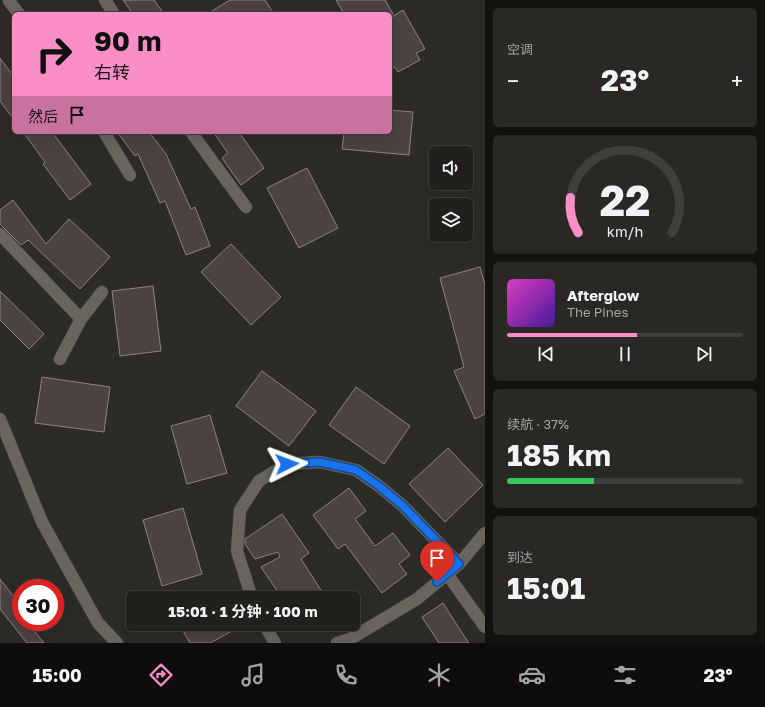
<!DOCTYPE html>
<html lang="zh">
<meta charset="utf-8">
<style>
:root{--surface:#22201c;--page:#2a2825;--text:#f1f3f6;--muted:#a2a3a3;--line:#3f3e3b;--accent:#fa8fc8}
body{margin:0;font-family:"Golos Text","Noto Sans SC",sans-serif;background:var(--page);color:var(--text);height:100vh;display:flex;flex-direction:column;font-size:15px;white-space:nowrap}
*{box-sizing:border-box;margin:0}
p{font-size:13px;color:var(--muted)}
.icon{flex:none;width:22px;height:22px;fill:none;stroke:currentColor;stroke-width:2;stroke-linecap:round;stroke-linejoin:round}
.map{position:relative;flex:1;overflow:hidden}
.side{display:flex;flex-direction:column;gap:8px;padding:8px;background:#13120f;width:280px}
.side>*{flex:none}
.guide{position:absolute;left:12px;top:12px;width:380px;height:122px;border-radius:6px;box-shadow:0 4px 16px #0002,0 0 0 1px var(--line);background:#fa8fc8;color:#111;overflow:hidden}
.tools{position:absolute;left:429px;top:146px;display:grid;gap:8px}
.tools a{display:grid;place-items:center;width:44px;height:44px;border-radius:6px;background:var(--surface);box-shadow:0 4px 16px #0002,0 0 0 1px var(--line);font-size:20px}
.speed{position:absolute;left:12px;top:579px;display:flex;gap:8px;font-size:20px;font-weight:700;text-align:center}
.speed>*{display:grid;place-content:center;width:52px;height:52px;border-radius:50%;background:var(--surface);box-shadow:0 4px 16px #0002,0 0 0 1px var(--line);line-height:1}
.speed .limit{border:6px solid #d22;background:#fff;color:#111}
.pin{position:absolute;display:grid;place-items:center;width:34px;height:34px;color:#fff;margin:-41px -17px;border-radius:50% 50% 50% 0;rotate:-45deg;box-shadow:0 0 4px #0007}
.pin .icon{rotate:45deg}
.me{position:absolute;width:44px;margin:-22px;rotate:87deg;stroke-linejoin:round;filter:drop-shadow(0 0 3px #0008)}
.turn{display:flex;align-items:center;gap:14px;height:84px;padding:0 16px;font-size:18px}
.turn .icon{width:52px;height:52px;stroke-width:2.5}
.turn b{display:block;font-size:28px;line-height:34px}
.then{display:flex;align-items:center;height:38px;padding:0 16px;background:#0003;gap:8px;font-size:15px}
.big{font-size:30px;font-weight:700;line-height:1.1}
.side .card{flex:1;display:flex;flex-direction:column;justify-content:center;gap:6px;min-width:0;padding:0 14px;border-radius:6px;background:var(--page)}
.side .dial{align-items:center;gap:0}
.dial svg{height:104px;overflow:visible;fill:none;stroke:var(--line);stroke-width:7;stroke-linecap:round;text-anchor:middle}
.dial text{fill:var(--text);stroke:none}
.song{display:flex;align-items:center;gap:12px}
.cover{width:48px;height:48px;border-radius:6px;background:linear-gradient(135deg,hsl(310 70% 55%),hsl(260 70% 35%))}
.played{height:4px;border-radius:2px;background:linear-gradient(90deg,var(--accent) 55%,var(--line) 55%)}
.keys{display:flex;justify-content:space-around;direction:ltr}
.heat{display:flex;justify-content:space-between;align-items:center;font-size:22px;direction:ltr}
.charge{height:6px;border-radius:3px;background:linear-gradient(90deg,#34c759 37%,var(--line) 0)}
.trip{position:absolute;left:126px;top:591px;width:234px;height:40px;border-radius:6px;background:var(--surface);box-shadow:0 4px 16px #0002,0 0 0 1px var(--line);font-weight:700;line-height:40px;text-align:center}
.tab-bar{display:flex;height:64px;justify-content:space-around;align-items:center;background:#0e0d0b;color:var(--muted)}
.tab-bar .icon{width:28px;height:28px}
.tab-bar .current{color:var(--accent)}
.tab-bar b{font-size:18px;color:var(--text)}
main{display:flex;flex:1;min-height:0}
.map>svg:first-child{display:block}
</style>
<main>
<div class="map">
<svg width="485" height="643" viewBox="0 0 485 643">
<rect width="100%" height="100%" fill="#2d2b25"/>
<!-- building -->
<path fill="#4b4342" stroke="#8b8281" d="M123,0H154L164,14H133Z
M230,0H265L274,14H207Z
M336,0H385L393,14H344Z
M403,10L425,49L416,53L420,60L398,72L395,67L390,70V18Z
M0,58L14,77V120L0,101Z
M390,110L413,112L409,155L342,149L344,132H390Z
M23,132H52L91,184L70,200L43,164L45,162Z
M117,132H149L166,154L191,209L195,207L210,246L186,255L165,201L160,203L138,154L135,156Z
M213,132H239L264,168L241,185L222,158L228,153Z
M307,168L338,228L299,248L267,188Z
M13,200L46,244L69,219L110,257L80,289L28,240L21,245L0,224V210Z
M231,244L281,297L251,325L201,272Z
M480,267L485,285V414L475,419L454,371L464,367L440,278Z
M153,286L161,351L120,356L112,291Z
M0,291L44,334L29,349L0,320Z
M262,371L316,411L289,446L236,406Z
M42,377L110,387L104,432L35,423Z
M356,387L410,426L384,464L329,425Z
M210,415L227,473L187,484L171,426Z
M448,448L483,485L445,522L409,484Z
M349,488L366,511L355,519L375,546L393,533L410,555L399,564L407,574L382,593L345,544L338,549L313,515Z
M183,508L202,574L162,586L143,520Z
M282,514L309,553L301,559L326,598H282L261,567L280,557L278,552L255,559L245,544V539Z
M0,579L21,606V622H27L44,643H27L0,609Z
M443,603L464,636L469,643H439L422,617Z
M179,624H245L210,643H190Z"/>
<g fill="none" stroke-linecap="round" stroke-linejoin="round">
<defs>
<path id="street" d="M105,0L114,14
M9,1L19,14
M104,132L130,175
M191,132L246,207
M0,234L81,319
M60,359L81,319L102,292
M0,419L42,522L98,623L117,643
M447,574L485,627
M252,598L237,551L240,510L259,481L287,464L320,462L356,470L379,486L403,506L459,564
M264,624L275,643
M337,643L350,639L417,599L459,564L485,533"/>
</defs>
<!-- street casing -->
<use href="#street" stroke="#4b4944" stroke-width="13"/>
<!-- street -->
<use href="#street" stroke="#67655e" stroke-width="12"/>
</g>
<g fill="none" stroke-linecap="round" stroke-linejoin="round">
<defs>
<path id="route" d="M287,464L320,462L356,470L379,486L403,506L459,564L437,582"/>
</defs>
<!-- route casing -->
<use href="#route" stroke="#114b97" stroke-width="10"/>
<!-- route -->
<use href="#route" stroke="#1a73e8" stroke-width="7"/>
</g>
</svg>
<div class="tools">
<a><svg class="icon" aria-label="sound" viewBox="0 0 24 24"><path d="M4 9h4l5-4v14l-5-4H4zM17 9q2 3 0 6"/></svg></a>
<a><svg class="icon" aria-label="layers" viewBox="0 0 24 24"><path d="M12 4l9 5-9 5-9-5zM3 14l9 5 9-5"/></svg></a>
</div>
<div class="speed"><div class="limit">30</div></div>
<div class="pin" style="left:437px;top:582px;background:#d93025"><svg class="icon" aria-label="arrive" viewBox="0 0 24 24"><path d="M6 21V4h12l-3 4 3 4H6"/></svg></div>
<svg class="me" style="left:287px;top:464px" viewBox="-20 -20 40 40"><path d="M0-17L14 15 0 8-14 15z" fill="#1a73e8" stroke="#fff" stroke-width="4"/></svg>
<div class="trip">15:01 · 1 分钟 · 100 m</div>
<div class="guide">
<div class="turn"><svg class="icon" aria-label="right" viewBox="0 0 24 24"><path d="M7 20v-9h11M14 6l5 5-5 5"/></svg><div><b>90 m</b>右转</div></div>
<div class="then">然后<svg class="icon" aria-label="arrive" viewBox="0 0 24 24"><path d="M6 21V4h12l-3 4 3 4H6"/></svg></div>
</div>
</div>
<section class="side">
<div class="card"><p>空调</p>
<div class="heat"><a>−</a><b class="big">23°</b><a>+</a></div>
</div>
<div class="card dial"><svg viewBox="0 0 100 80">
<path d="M14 69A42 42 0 1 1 86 69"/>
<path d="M14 69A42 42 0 0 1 8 42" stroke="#fa8fc8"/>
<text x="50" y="56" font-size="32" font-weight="700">22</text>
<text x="50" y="72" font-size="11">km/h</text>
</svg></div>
<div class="card">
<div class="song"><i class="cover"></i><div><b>Afterglow</b><p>The Pines</p></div></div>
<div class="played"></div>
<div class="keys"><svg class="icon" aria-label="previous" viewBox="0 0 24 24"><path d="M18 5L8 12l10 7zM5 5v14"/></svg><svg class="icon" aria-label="pause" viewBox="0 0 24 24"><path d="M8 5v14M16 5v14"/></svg><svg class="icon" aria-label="next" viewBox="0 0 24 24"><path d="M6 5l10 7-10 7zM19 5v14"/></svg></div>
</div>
<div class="card"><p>续航 · 37%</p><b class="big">185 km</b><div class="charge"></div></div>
<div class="card"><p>到达</p><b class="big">15:01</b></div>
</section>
</main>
<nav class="tab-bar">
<b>15:00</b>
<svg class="icon current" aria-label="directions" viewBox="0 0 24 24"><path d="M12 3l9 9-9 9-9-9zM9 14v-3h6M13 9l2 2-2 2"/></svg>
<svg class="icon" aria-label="music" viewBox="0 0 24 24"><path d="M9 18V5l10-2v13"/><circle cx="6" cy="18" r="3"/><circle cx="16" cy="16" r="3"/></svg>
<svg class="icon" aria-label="phone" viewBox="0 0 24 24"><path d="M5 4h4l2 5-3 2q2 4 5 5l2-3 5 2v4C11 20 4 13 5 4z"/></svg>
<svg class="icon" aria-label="climate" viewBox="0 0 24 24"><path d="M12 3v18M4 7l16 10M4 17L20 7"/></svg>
<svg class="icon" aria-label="car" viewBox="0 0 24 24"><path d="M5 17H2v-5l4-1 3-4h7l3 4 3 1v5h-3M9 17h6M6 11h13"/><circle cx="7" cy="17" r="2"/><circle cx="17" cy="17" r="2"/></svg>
<svg class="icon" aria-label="filters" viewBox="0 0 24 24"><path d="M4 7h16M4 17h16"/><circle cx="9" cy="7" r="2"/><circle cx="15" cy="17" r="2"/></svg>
<b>23°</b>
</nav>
